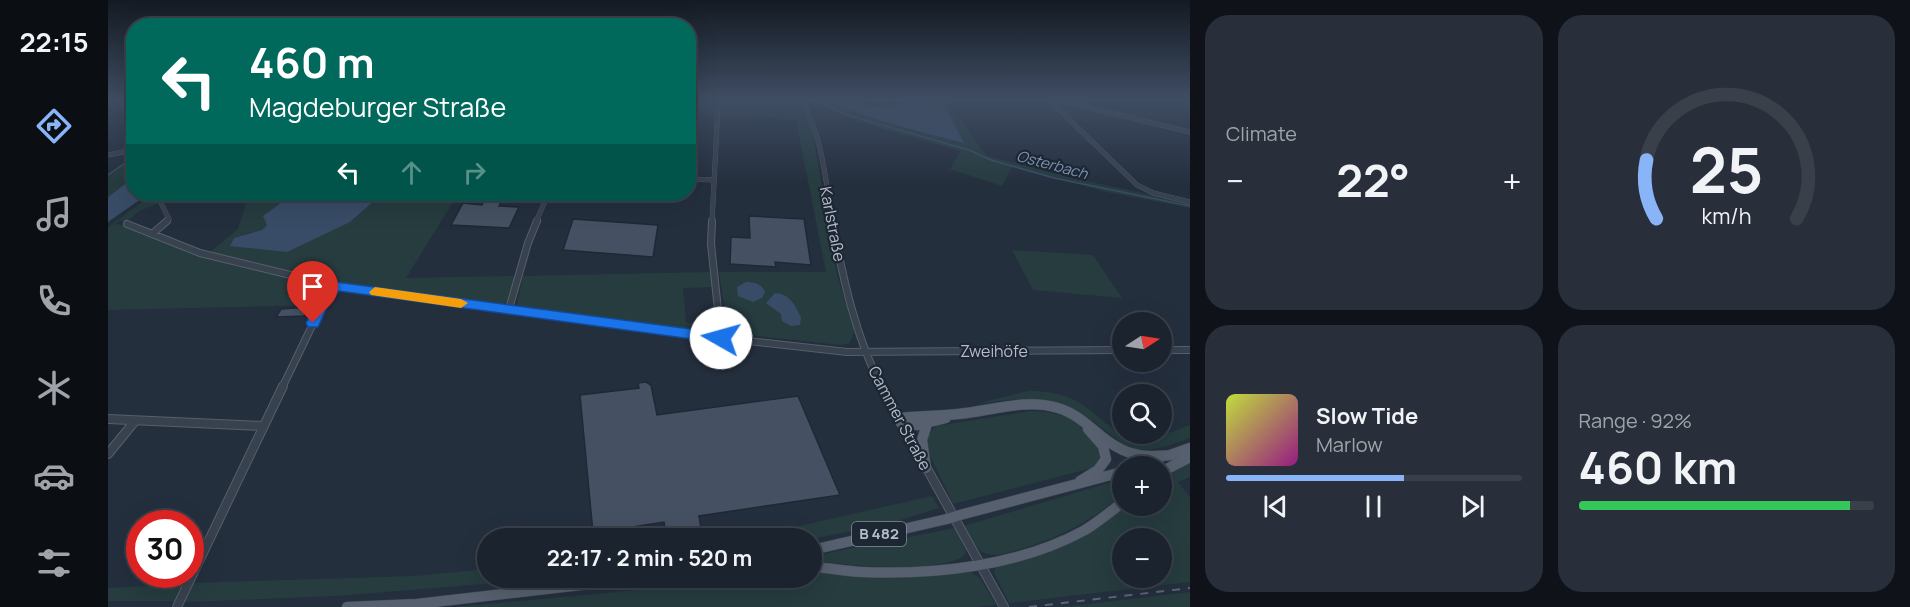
<!DOCTYPE html>
<meta charset="utf-8">
<style>
:root{--surface:#1b232e;--page:#282f3a;--text:#f1f3f6;--muted:#a0a4aa;--line:#39404a;--accent:#8ab4f8}
body{margin:0;font-family:Manrope,sans-serif;background:var(--page);color:var(--text);height:100vh;display:flex;flex-direction:column;font-size:22px;white-space:nowrap}
*{box-sizing:border-box;margin:0}
p{font-size:20px;color:var(--muted)}
.icon{flex:none;width:33px;height:33px;fill:none;stroke:currentColor;stroke-width:2;stroke-linecap:round;stroke-linejoin:round}
.map{position:relative;flex:1;overflow:hidden}
.sheet{display:flex;flex-direction:column;gap:15px;padding:15px;background:#0f1319;width:720px}
.sheet>*{flex:none}
.top-card{position:absolute;left:18px;top:18px;width:570px;height:183px;border-radius:24px;box-shadow:0 6px 24px #0002,0 0 0 2px var(--line);background:#00695c;color:#fff;overflow:hidden}
.needle{width:39px;rotate:78deg}
.buttons{position:absolute;left:1004px;top:312px;display:grid;gap:12px}
.buttons a{display:grid;place-items:center;width:60px;height:60px;border-radius:50%;background:var(--surface);box-shadow:0 6px 24px #0002,0 0 0 2px var(--line);font-size:30px}
.speed{position:absolute;left:18px;top:510px;display:flex;gap:12px;font-size:30px;font-weight:700;text-align:center}
.speed>*{display:grid;place-content:center;width:78px;height:78px;border-radius:50%;background:var(--surface);box-shadow:0 6px 24px #0002,0 0 0 2px var(--line);line-height:1}
.speed .limit{border:9px solid #d22;background:#fff;color:#111}
.pin{position:absolute;display:grid;place-items:center;width:51px;height:51px;color:#fff;margin:-62px -26px;border-radius:50% 50% 50% 0;rotate:-45deg;box-shadow:0 0 6px #0007}
.pin .icon{rotate:45deg}
.me{position:absolute;width:66px;margin:-33px;rotate:277deg;stroke-linejoin:round;filter:drop-shadow(0 0 4px #0008)}
.turn{display:flex;align-items:center;gap:21px;height:126px;padding:0 24px;font-size:27px}
.turn .icon{width:78px;height:78px;stroke-width:2.5}
.turn b{display:block;font-size:42px;line-height:51px}
.lanes{display:flex;align-items:center;height:57px;padding:0 24px;background:#0003;justify-content:center;gap:30px;direction:ltr}
.lanes .off{opacity:.35}
.big{font-size:45px;font-weight:700;line-height:1.1}
.sheet .widget{flex:1;display:flex;flex-direction:column;justify-content:center;gap:9px;min-width:0;padding:0 21px;border-radius:24px;background:var(--page)}
.sheet .dial{align-items:center;gap:0}
.dial svg{height:156px;overflow:visible;fill:none;stroke:var(--line);stroke-width:7;stroke-linecap:round;text-anchor:middle}
.dial text{fill:var(--text);stroke:none}
.song{display:flex;align-items:center;gap:18px}
.cover{width:72px;height:72px;border-radius:9px;background:linear-gradient(135deg,hsl(70 70% 55%),hsl(310 70% 35%))}
.played{height:6px;border-radius:3px;background:linear-gradient(90deg,var(--accent) 60%,var(--line) 60%)}
.keys{display:flex;justify-content:space-around;direction:ltr}
.heat{display:flex;justify-content:space-between;align-items:center;font-size:33px;direction:ltr}
.charge{height:9px;border-radius:4px;background:linear-gradient(90deg,#34c759 92%,var(--line) 0)}
.sheet .tiles{flex:1;display:grid;gap:15px;grid-template-columns:repeat(2,1fr)}
.trip{position:absolute;left:369px;top:528px;width:345px;height:60px;border-radius:30px;background:var(--surface);box-shadow:0 6px 24px #0002,0 0 0 2px var(--line);font-weight:700;line-height:60px;text-align:center}
main{display:flex;flex:1;min-height:0}
.menu{display:flex;flex-direction:column;width:108px;justify-content:space-around;align-items:center;background:#0b0e12;color:var(--muted)}
.menu .icon{width:42px;height:42px}
.menu .current{color:var(--accent)}
.menu b{font-size:27px;color:var(--text)}
.map>svg:first-child{display:block}
</style>
<main>
<nav class="menu">
<b>22:15</b>
<svg class="icon current" aria-label="directions" viewBox="0 0 24 24"><path d="M12 3l9 9-9 9-9-9zM9 14v-3h6M13 9l2 2-2 2"/></svg>
<svg class="icon" aria-label="music" viewBox="0 0 24 24"><path d="M9 18V5l10-2v13"/><circle cx="6" cy="18" r="3"/><circle cx="16" cy="16" r="3"/></svg>
<svg class="icon" aria-label="phone" viewBox="0 0 24 24"><path d="M5 4h4l2 5-3 2q2 4 5 5l2-3 5 2v4C11 20 4 13 5 4z"/></svg>
<svg class="icon" aria-label="climate" viewBox="0 0 24 24"><path d="M12 3v18M4 7l16 10M4 17L20 7"/></svg>
<svg class="icon" aria-label="car" viewBox="0 0 24 24"><path d="M5 17H2v-5l4-1 3-4h7l3 4 3 1v5h-3M9 17h6M6 11h13"/><circle cx="7" cy="17" r="2"/><circle cx="17" cy="17" r="2"/></svg>
<svg class="icon" aria-label="filters" viewBox="0 0 24 24"><path d="M4 7h16M4 17h16"/><circle cx="9" cy="7" r="2"/><circle cx="15" cy="17" r="2"/></svg>
</nav>
<div class="map">
<svg width="1082" height="607" viewBox="0 0 1082 607">
<rect width="100%" height="100%" fill="#242f3e"/>
<!-- green -->
<path fill="#263c3f" fill-rule="evenodd" d="M580,98H688L700,116L705,134L729,274L746,331L742,343L732,345L623,333L620,330L611,272H718L688,120L581,112Z
M695,98H712L737,109L795,127L807,99L805,98H836L879,156L964,178L1082,203V208L999,192L904,167L894,186L842,169L853,151L775,129L697,101Z
M25,156V178L0,197V174Z
M45,194H56L50,198L49,204L32,211L18,222L12,221L16,217L3,227L9,224L21,227L95,255L217,288L209,305L0,310V227Z
M141,194L178,195C171,205 162,209 157,220L159,225L154,230L126,238L122,246L242,222L274,194H350L298,278L407,276L402,299L393,305L380,304L217,282L102,252L130,229Z
M904,250L985,255L1014,298L925,290Z
M603,272L605,287L575,288L578,322L602,328H610L607,332L599,333L412,308L409,305L415,276Z
M920,391C937,391 955,393 970,402C986,410 1011,439 1028,440C1046,440 1065,431 1082,425V438C1059,446 1039,455 1016,445C954,396 947,393 868,404Z
M923,411C957,411 975,423 994,451L992,466L845,504L821,453L817,438L828,426Z
M1082,460V477L1070,482L1082,497V582L901,603L886,573L888,567L949,549L976,536L1019,506H1053V478ZM1014,538H1053V578H1014Z
M1014,479V495C982,522 947,540 906,551C898,553 888,557 879,554C868,551 862,535 856,526Z
M824,496L831,508L783,523L704,539L638,538Z
M847,528L858,550L856,556C828,574 738,565 704,561V556Z
M379,569L380,578H449L229,596L76,602L85,583L307,576Z
M859,570L872,578L888,605L866,607H346L530,590L606,578H704V572L764,576Z
M77,584L69,601H0V588Z
M1082,592V607H954Z"/>
<!-- water -->
<path fill="#394c67" d="M712,98H740L761,106L792,105L796,102L787,99L771,103L750,98C772,98 817,93 834,107C843,114 850,132 856,143C807,130 758,119 712,98Z
M25,178L26,194H40L0,222V197Z
M175,194H274L242,222L179,252L122,246L126,238L154,230L159,225L155,216L170,205L178,195Z
M638,282C646,282 654,284 657,292L654,298L645,302L630,296L629,287Z
M667,293C682,294 687,305 693,317L692,325L683,326L674,321L673,314L658,303Z"/>
<g fill="none" stroke-linecap="round" stroke-linejoin="round">
<!-- stream -->
<path stroke="#394c67" stroke-width="1.5" d="M701,98L739,115L861,150L883,160L946,178L1082,206
M0,175L26,157"/>
</g>
<!-- building -->
<path fill="#455162" stroke="#1f2835" stroke-width="1.5" d="M377,199L394,200L391,206L411,207L401,228L343,225L355,203L374,205Z
M641,216L696,219L703,265L667,262L668,267L622,264L623,237L642,238Z
M465,219L550,225L545,257L455,250Z
M201,307L196,316L168,317L173,309Z
M538,382L543,385L549,415L690,396L732,495L591,516L593,528L558,534L556,522L485,533L472,395L531,388L530,383Z"/>
<g fill="none" stroke-linecap="round" stroke-linejoin="round">
<defs>
<path id="minor-far2" d="M7,98L26,119
M692,98C715,134 717,181 725,222
M939,98L1029,185L1045,193L1082,202
M940,98L1082,132
M0,155L26,150
M580,179L606,180
M57,194L52,201L61,219L57,222
M428,222L440,194
M604,222L610,105L607,98"/>
<path id="minor-far1" d="M604,221L603,244L613,338
M724,221C735,278 747,336 774,388
M19,224L92,253L228,286L613,338L739,352L1014,350
M44,234L59,221
M401,309L420,243L429,221
M1053,350H1082
M174,388L216,301L228,286"/>
<path id="minor" d="M773,386L896,607
M0,419L156,426
M0,454L27,421
M69,607L175,386"/>
<path id="major" d="M791,418C811,416 831,416 850,414C883,411 917,398 950,408C978,416 995,445 1023,453C1036,457 1050,456 1064,455
M793,423L810,425L838,418
M1062,455L1082,448
M1029,466L1051,459
M818,468L814,440L819,424
M1053,472L1082,457
M972,481L990,470L998,459L995,446L980,429
M852,515L1014,472
M704,550L839,519
M704,567C721,568 737,571 754,572C827,575 912,566 977,530C990,522 1002,512 1014,503
M239,607L309,604L533,578"/>
</defs>
<!-- minor-far2 casing -->
<use href="#minor-far2" stroke="#565f6c" stroke-width="5"/>
<!-- minor-far1 casing -->
<use href="#minor-far1" stroke="#565f6c" stroke-width="8"/>
<!-- minor casing -->
<use href="#minor" stroke="#565f6c" stroke-width="10"/>
<!-- major casing -->
<use href="#major" stroke="#414a57" stroke-width="11"/>
<!-- minor-far2 -->
<use href="#minor-far2" stroke="#38414e" stroke-width="4.5"/>
<!-- minor-far1 -->
<use href="#minor-far1" stroke="#38414e" stroke-width="6"/>
<!-- minor -->
<use href="#minor" stroke="#38414e" stroke-width="8"/>
<!-- major -->
<use href="#major" stroke="#56606e" stroke-width="10"/>
<!-- rail -->
<path stroke="#5a6575" stroke-width="2" stroke-dasharray="8 8" stroke-linecap="butt" d="M921,607L1082,588"/>
<defs>
<path id="major-bridge" d="M839,519L852,515"/>
</defs>
<!-- major-bridge casing -->
<use href="#major-bridge" stroke="#414a57" stroke-width="11" stroke-linecap="butt"/>
<!-- major-bridge -->
<use href="#major-bridge" stroke="#56606e" stroke-width="10"/>
</g>
<!-- sky -->
<linearGradient id="sky" x2="0" y2="1"><stop stop-color="#141a22"/><stop offset="0.54" stop-color="#3f4d63"/><stop offset="1" stop-color="#3f4d63" stop-opacity="0"/></linearGradient>
<rect width="1082" height="183" fill="url(#sky)"/>
<!-- route -->
<path fill="#1a73e8" stroke="#114b97" stroke-width="1.5" d="M228,282L613,333L620,338L613,343L231,291L221,303L210,327H200L198,323C205,309 212,287 228,282Z"/>
<!-- slow -->
<path fill="#f59e0b" d="M267,287L353,299L360,303L353,308L263,295L261,292Z"/>
<g text-anchor="middle" stroke-width="4.5" stroke-linejoin="round" paint-order="stroke">
<!-- far-water labels -->
<g font-size="15" font-style="italic" fill="#7c92b1" stroke="#1d2633">
<text transform="translate(944 165) rotate(15)" y="5">Osterbach</text>
</g>
<!-- shield labels -->
<rect fill="#1d2633" stroke="#878f9c" stroke-width="1.5" x="744" y="522" width="54" height="24" rx="4.5"/>
<g font-size="15" font-weight="bold" fill="#b4bcc9">
<text x="771" y="539">B 482</text>
</g>
<!-- street labels -->
<g font-size="16" fill="#b4bcc9" stroke="#1d2633">
<text transform="translate(725 224) rotate(79)" y="6">Karlstraße</text>
<text x="886" y="357">Zweihöfe</text>
<text transform="translate(792 418) rotate(62)" y="6">Cammer Straße</text>
</g>
</g>
</svg>
<div class="buttons">
<a><svg class="needle" viewBox="-14 -14 28 28"><path d="M0-13l5 13h-10z" fill="#e53935"/><path d="M0 13l5-13h-10z" fill="#a0a4aa"/></svg></a>
<a><svg class="icon" aria-label="search" viewBox="0 0 24 24"><circle cx="10" cy="10" r="6"/><path d="M15 15l6 6"/></svg></a>
<a>+</a>
<a>−</a>
</div>
<div class="speed"><div class="limit">30</div></div>
<div class="pin" style="left:205px;top:323px;background:#d93025"><svg class="icon" aria-label="arrive" viewBox="0 0 24 24"><path d="M6 21V4h12l-3 4 3 4H6"/></svg></div>
<svg class="me" style="left:613px;top:338px" viewBox="-20 -20 40 40"><circle r="19" fill="#fff"/><path d="M0-13L10 11 0 6-10 11z" fill="#1a73e8"/></svg>
<div class="trip">22:17 · 2 min · 520 m</div>
<div class="top-card">
<div class="turn"><svg class="icon" aria-label="left" viewBox="0 0 24 24"><path d="M17 20v-9H6M10 6l-5 5 5 5"/></svg><div><b>460 m</b>Magdeburger Straße</div></div>
<div class="lanes"><svg class="icon" aria-label="left" viewBox="0 0 24 24"><path d="M17 20v-9H6M10 6l-5 5 5 5"/></svg><svg class="icon off" aria-label="ahead" viewBox="0 0 24 24"><path d="M12 20V5M6 11l6-6 6 6"/></svg><svg class="icon off" aria-label="right" viewBox="0 0 24 24"><path d="M7 20v-9h11M14 6l5 5-5 5"/></svg></div>
</div>
</div>
<section class="sheet">
<div class="tiles">
<div class="widget"><p>Climate</p>
<div class="heat"><a>−</a><b class="big">22°</b><a>+</a></div>
</div>
<div class="widget dial"><svg viewBox="0 0 100 80">
<path d="M14 69A42 42 0 1 1 86 69"/>
<path d="M14 69A42 42 0 0 1 9 39" stroke="#8ab4f8"/>
<text x="50" y="56" font-size="32" font-weight="700">25</text>
<text x="50" y="72" font-size="11">km/h</text>
</svg></div>
<div class="widget">
<div class="song"><i class="cover"></i><div><b>Slow Tide</b><p>Marlow</p></div></div>
<div class="played"></div>
<div class="keys"><svg class="icon" aria-label="previous" viewBox="0 0 24 24"><path d="M18 5L8 12l10 7zM5 5v14"/></svg><svg class="icon" aria-label="pause" viewBox="0 0 24 24"><path d="M8 5v14M16 5v14"/></svg><svg class="icon" aria-label="next" viewBox="0 0 24 24"><path d="M6 5l10 7-10 7zM19 5v14"/></svg></div>
</div>
<div class="widget"><p>Range · 92%</p><b class="big">460 km</b><div class="charge"></div></div>
</div>
</section>
</main>
